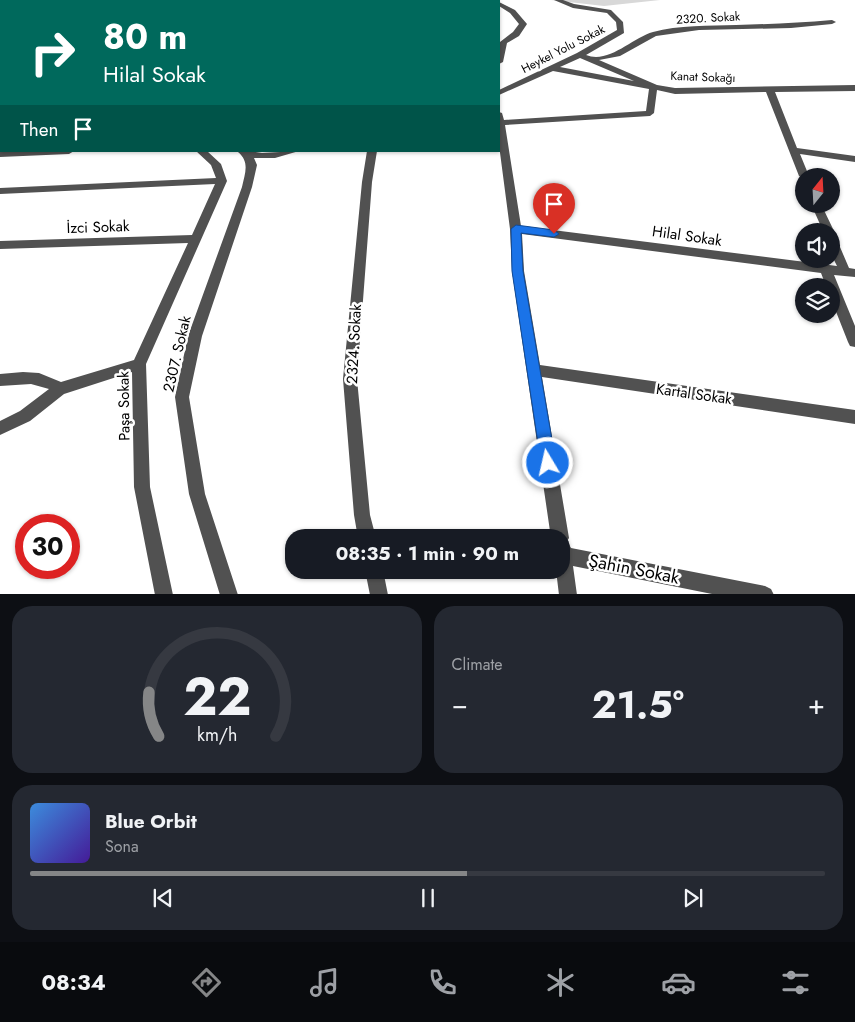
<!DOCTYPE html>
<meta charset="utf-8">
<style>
:root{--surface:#171b24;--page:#242831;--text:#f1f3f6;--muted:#9ea1a6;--line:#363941;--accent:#858687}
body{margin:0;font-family:Jost,sans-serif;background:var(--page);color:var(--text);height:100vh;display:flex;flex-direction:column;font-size:19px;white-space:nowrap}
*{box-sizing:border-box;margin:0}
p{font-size:16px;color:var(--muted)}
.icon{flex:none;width:28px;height:28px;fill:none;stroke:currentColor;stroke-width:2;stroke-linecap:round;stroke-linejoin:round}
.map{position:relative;height:594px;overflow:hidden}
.side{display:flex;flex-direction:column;gap:12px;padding:12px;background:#0d0f14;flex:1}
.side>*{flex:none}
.top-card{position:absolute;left:0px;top:0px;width:500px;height:152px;box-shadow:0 1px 4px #0004;background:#00695c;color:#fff;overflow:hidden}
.needle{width:32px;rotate:18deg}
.controls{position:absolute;left:795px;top:168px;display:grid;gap:10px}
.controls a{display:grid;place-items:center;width:45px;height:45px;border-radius:50%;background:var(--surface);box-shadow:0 1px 4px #0004;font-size:25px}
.speed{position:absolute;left:15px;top:514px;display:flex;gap:10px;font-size:25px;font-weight:700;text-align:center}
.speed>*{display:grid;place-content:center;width:65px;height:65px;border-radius:50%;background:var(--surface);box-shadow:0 1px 4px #0004;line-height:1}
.speed .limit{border:8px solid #d22;background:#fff;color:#111}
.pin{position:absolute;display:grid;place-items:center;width:42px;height:42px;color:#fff;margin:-51px -21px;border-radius:50% 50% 50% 0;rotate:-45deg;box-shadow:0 0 5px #0007}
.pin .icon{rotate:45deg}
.me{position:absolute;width:55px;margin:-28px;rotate:351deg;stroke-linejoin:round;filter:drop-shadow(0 0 4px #0008)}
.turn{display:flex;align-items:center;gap:18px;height:105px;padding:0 20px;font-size:22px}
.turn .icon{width:65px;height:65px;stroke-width:2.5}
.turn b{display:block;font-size:35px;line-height:42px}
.then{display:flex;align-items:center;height:48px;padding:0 20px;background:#0003;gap:10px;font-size:19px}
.big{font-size:38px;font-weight:700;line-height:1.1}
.side .tile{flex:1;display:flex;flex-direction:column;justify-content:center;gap:8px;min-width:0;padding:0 18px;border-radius:20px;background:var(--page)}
.side .dial{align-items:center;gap:0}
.dial svg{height:130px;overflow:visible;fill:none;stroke:var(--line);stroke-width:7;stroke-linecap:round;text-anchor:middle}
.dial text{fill:var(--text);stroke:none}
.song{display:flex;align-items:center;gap:15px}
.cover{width:60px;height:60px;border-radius:8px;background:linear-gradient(135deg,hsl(210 70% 55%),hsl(260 70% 35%))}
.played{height:5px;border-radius:2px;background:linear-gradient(90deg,var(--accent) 55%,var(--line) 55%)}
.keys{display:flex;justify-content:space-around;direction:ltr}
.heat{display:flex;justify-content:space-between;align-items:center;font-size:28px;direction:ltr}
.side .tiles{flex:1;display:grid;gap:12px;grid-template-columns:1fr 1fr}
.tile:last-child{grid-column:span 2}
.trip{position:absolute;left:285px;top:529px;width:285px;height:50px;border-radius:20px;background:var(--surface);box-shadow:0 1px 4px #0004;font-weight:700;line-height:50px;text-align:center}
.tabs{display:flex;height:80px;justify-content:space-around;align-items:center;background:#090b0e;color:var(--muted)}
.tabs .icon{width:35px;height:35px}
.tabs .selected{color:var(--accent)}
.tabs b{font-size:22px;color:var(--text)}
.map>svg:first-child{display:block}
</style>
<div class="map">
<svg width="855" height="595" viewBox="0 0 855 595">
<rect width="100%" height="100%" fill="#fff"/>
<!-- green -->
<path fill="#d8d8d8" d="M551,0H660L604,6Z"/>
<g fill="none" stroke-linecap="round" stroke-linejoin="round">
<defs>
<path id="major" d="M7,0L1,3L0,1V0Z"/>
</defs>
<!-- major casing -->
<use href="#major" stroke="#dbdbdb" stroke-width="3"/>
<!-- minor -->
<path fill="#515151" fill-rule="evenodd" d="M368,0H379V1H369Z
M554,0H563L574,4L611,10L623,22L624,33L586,55C609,64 632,38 653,32C678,25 710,26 736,25C769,24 800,23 832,20L836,22L832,24L791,28L699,30L656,36L620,56L599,60L657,85L675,88L855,85V91L775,92L797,148L855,156V162L800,154L809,176H804V179L799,176L766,92L675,94L657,90L654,113L650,116L505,125L521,226L837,266L831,254V236L837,240L849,268L855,269V277L834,275L855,326V347L850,346L848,342L831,299V286H826L821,273L522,234L524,271L540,365L855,410V424L542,377L569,538L567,541L571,548L765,586L771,589L774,595H717L573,566L577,595H559L556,570H561V538H551L512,271L510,229L499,145V112L502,113L504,120L646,111L649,89L553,71L499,95V90L577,53L617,30L616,22L607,13L573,8ZM580,58L634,81L560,67Z
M499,2L515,10L527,24L519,36L507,43L503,62L499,64L500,42L513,32L519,24L510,13L499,6Z
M0,24H1V28H0Z
M1,99V105L0,106V100Z
M1,117V123L0,124V118Z
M0,151H74L69,154L0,157Z
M196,151H207L221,164L227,181L146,364L150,487L173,595H155L134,487L132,372L64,394L30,421L0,435V421L20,411L49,389L31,384L0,386V374L23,372L39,373L61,382L134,360L188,243L0,249V241L192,235L215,184L0,194V188L216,178L211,165Z
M250,151L262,153L299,151L275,158H254L257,165L252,187L202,336L189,397L205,494L238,595H220L189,494L175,397L188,336L242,187C245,173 250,162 238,152Z
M367,151H377L372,182L357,379L370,515L376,538H358L354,515L343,379L362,182Z
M811,204H821L834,231L832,234L831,231H823Z
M365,570H383L388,595H370Z"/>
<!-- major -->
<use href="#major" fill="#000" fill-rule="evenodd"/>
</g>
<!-- route -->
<path fill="#1a73e8" stroke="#114b97" d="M516,225L554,230L559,234L554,237L521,233L523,271L556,463L554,468L548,470L543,468L541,463L512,271L511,229Z"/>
<g text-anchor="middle" stroke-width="5" stroke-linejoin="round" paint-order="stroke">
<!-- far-street labels -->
<g font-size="12" fill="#000" stroke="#fff">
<text transform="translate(708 18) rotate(-3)" y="4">2320. Sokak</text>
<text transform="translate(563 49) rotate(-27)" y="4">Heykel Yolu Sokak</text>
<text transform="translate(703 77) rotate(2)" y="4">Kanat Sokağı</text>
</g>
<!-- street labels -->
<g font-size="15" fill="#000" stroke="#fff">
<text transform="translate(98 227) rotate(-2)" y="5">İzci Sokak</text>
<text transform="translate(687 236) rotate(8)" y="5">Hilal Sokak</text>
<text transform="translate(354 344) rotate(-87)" y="5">2324. Sokak</text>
<text transform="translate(177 354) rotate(-77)" y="5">2307. Sokak</text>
<text transform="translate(694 394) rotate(8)" y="5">Kartal Sokak</text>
<text transform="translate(124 406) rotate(-91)" y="5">Paşa Sokak</text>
</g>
<!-- near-street labels -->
<g font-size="18" fill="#000" stroke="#fff">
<text transform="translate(634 569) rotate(11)" y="6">Şahin Sokak</text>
</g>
</g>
</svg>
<div class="controls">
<a><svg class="needle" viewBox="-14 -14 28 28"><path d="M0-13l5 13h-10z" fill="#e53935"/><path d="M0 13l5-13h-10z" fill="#9ea1a6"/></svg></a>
<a><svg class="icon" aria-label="sound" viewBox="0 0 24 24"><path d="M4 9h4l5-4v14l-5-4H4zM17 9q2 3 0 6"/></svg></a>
<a><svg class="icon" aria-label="layers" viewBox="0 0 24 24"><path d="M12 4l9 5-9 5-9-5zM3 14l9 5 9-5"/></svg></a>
</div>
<div class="speed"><div class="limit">30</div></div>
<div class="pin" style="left:554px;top:234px;background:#d93025"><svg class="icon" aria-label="arrive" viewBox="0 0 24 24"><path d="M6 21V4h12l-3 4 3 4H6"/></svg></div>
<svg class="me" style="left:548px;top:463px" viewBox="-20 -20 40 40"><circle r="17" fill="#1a73e8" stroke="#fff" stroke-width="3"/><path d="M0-11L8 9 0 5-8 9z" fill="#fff"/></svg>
<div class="trip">08:35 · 1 min · 90 m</div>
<div class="top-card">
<div class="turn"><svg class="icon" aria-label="right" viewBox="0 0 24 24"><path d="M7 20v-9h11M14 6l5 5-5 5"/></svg><div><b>80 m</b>Hilal Sokak</div></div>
<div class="then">Then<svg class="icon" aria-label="arrive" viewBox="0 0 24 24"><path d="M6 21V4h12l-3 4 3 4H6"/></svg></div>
</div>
</div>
<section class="side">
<div class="tiles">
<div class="tile dial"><svg viewBox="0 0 100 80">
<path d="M14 69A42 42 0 1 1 86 69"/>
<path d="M14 69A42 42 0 0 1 8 42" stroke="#858687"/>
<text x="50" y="56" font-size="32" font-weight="700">22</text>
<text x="50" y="72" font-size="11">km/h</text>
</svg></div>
<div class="tile"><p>Climate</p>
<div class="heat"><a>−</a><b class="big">21.5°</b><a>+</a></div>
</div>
<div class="tile">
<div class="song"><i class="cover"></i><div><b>Blue Orbit</b><p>Sona</p></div></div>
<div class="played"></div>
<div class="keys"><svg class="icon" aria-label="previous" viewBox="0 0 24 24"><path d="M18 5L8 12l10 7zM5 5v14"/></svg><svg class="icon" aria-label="pause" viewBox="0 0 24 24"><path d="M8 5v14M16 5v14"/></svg><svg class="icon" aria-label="next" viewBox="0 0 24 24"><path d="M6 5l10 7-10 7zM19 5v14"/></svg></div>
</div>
</div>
</section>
<nav class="tabs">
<b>08:34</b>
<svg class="icon selected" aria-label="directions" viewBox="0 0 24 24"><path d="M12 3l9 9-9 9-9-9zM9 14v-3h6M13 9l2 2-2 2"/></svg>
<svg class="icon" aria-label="music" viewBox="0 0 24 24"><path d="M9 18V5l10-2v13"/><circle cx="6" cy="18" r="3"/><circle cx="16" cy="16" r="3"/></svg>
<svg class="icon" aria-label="phone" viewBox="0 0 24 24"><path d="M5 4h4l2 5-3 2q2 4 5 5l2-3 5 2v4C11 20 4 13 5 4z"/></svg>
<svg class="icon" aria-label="climate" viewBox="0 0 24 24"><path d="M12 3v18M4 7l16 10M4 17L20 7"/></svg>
<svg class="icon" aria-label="car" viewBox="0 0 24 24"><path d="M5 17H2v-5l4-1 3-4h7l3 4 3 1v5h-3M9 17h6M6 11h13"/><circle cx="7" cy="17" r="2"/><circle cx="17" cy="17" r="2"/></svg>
<svg class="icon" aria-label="filters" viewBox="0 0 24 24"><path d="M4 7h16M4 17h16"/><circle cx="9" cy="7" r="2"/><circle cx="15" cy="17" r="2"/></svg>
</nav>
